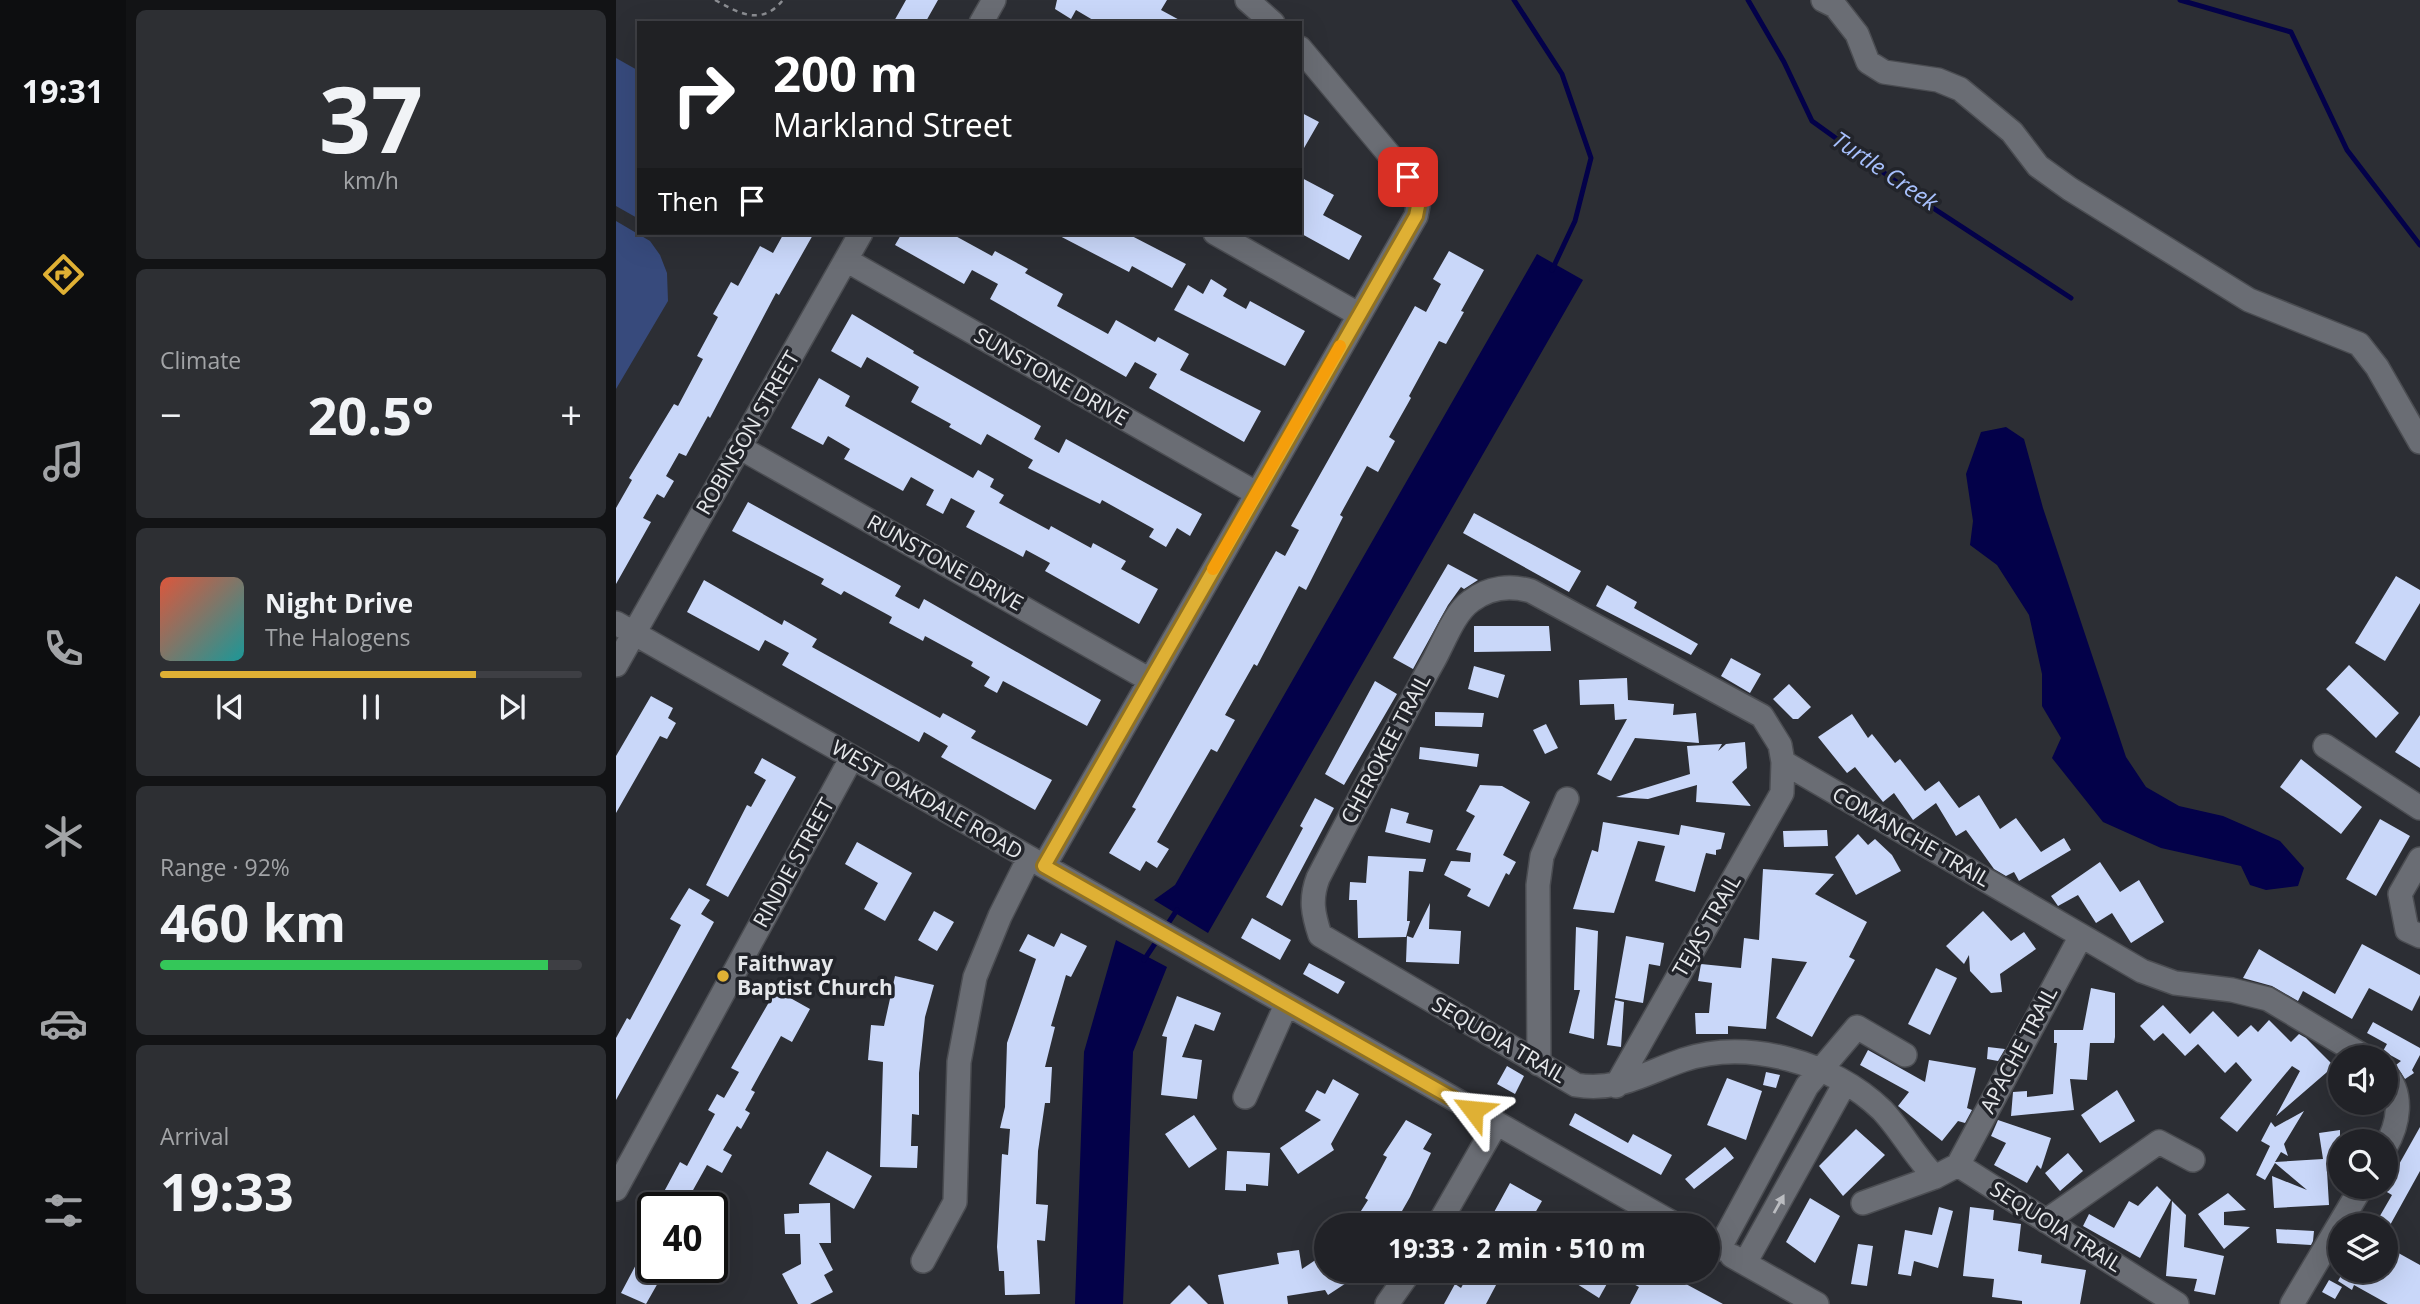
<!DOCTYPE html>
<meta charset="utf-8">
<style>
:root{--surface:#212227;--page:#2d2f33;--text:#f1f3f6;--muted:#a2a4a7;--line:#3e3f44;--accent:#dfb034}
body{margin:0;font-family:"Open Sans",sans-serif;background:var(--page);color:var(--text);height:100vh;display:flex;flex-direction:column;font-size:26px;white-space:nowrap}
*{box-sizing:border-box;margin:0}
p{font-size:23px;color:var(--muted)}
.icon{flex:none;width:38px;height:38px;fill:none;stroke:currentColor;stroke-width:2;stroke-linecap:round;stroke-linejoin:round}
.map{position:relative;flex:1;overflow:hidden}
.side{display:flex;flex-direction:column;gap:10px;padding:10px;background:#121315;width:490px}
.side>*{flex:none}
.guide{position:absolute;left:21px;top:21px;width:665px;height:214px;border-radius:0px;box-shadow:0 7px 28px #0002,0 0 0 2px var(--line);background:#202124;color:#fff;overflow:hidden}
.tools{position:absolute;left:1712px;top:1045px;display:grid;gap:14px}
.tools a{display:grid;place-items:center;width:70px;height:70px;border-radius:50%;background:var(--surface);box-shadow:0 7px 28px #0002,0 0 0 2px var(--line);font-size:35px}
.speed{position:absolute;left:21px;top:1192px;display:flex;gap:14px;font-size:35px;font-weight:700;text-align:center}
.speed>*{display:grid;place-content:center;width:91px;height:91px;border-radius:50%;background:var(--surface);box-shadow:0 7px 28px #0002,0 0 0 2px var(--line);line-height:1}
.speed .limit{border:4px solid #111;border-radius:10px;background:#fff;color:#111}
.pin{position:absolute;display:grid;place-items:center;width:60px;height:60px;color:#fff;margin:-30px;border-radius:14px;box-shadow:0 4px 10px #0006}
.me{position:absolute;width:77px;margin:-38px;rotate:299deg;stroke-linejoin:round;filter:drop-shadow(0 0 5px #0008)}
.turn{display:flex;align-items:center;gap:24px;height:147px;padding:0 21px;font-size:32px}
.turn .icon{width:91px;height:91px;stroke-width:2.5}
.turn b{display:block;font-size:49px;line-height:60px}
.then{display:flex;align-items:center;height:66px;padding:0 21px;background:#0003;gap:14px;font-size:26px}
.big{font-size:52px;font-weight:700;line-height:1.1}
.side .tile{flex:1;display:flex;flex-direction:column;justify-content:center;gap:10px;min-width:0;padding:0 24px;border-radius:10px;background:var(--page)}
.side .dial{align-items:center;gap:0}
.dial b{font-size:91px;line-height:1}
.song{display:flex;align-items:center;gap:21px}
.cover{width:84px;height:84px;border-radius:10px;background:linear-gradient(135deg,hsl(10 70% 55%),hsl(180 70% 35%))}
.played{height:7px;border-radius:4px;background:linear-gradient(90deg,var(--accent) 75%,var(--line) 75%)}
.keys{display:flex;justify-content:space-around;direction:ltr}
.heat{display:flex;justify-content:space-between;align-items:center;font-size:38px;direction:ltr}
.charge{height:10px;border-radius:5px;background:linear-gradient(90deg,#34c759 92%,var(--line) 0)}
.trip{position:absolute;left:698px;top:1213px;width:406px;height:70px;border-radius:35px;background:var(--surface);box-shadow:0 7px 28px #0002,0 0 0 2px var(--line);font-weight:700;line-height:70px;text-align:center}
main{display:flex;flex:1;min-height:0}
.tabs{display:flex;flex-direction:column;width:126px;justify-content:space-around;align-items:center;background:#0d0e10;color:var(--muted)}
.tabs .icon{width:49px;height:49px}
.tabs .active{color:var(--accent)}
.tabs b{font-size:32px;color:var(--text)}
.map>svg:first-child{display:block}
</style>
<main>
<nav class="tabs">
<b>19:31</b>
<svg class="icon active" aria-label="directions" viewBox="0 0 24 24"><path d="M12 3l9 9-9 9-9-9zM9 14v-3h6M13 9l2 2-2 2"/></svg>
<svg class="icon" aria-label="music" viewBox="0 0 24 24"><path d="M9 18V5l10-2v13"/><circle cx="6" cy="18" r="3"/><circle cx="16" cy="16" r="3"/></svg>
<svg class="icon" aria-label="phone" viewBox="0 0 24 24"><path d="M5 4h4l2 5-3 2q2 4 5 5l2-3 5 2v4C11 20 4 13 5 4z"/></svg>
<svg class="icon" aria-label="climate" viewBox="0 0 24 24"><path d="M12 3v18M4 7l16 10M4 17L20 7"/></svg>
<svg class="icon" aria-label="car" viewBox="0 0 24 24"><path d="M5 17H2v-5l4-1 3-4h7l3 4 3 1v5h-3M9 17h6M6 11h13"/><circle cx="7" cy="17" r="2"/><circle cx="17" cy="17" r="2"/></svg>
<svg class="icon" aria-label="filters" viewBox="0 0 24 24"><path d="M4 7h16M4 17h16"/><circle cx="9" cy="7" r="2"/><circle cx="15" cy="17" r="2"/></svg>
</nav>
<section class="side">
<div class="tile dial"><b>37</b><p>km/h</p></div>
<div class="tile"><p>Climate</p>
<div class="heat"><a>−</a><b class="big">20.5°</b><a>+</a></div>
</div>
<div class="tile">
<div class="song"><i class="cover"></i><div><b>Night Drive</b><p>The Halogens</p></div></div>
<div class="played"></div>
<div class="keys"><svg class="icon" aria-label="previous" viewBox="0 0 24 24"><path d="M18 5L8 12l10 7zM5 5v14"/></svg><svg class="icon" aria-label="pause" viewBox="0 0 24 24"><path d="M8 5v14M16 5v14"/></svg><svg class="icon" aria-label="next" viewBox="0 0 24 24"><path d="M6 5l10 7-10 7zM19 5v14"/></svg></div>
</div>
<div class="tile"><p>Range · 92%</p><b class="big">460 km</b><div class="charge"></div></div>
<div class="tile"><p>Arrival</p><b class="big">19:33</b></div>
</section>
<div class="map">
<svg width="1804" height="1304" viewBox="0 0 1804 1304">
<rect width="100%" height="100%" fill="#2c2e34"/>
<!-- green -->
<path fill="#374a7c" d="M0,58L23,71V219L0,206Z
M0,221L34,241L44,255L51,273L52,301L0,389Z"/>
<!-- water -->
<path fill="#030149" d="M921,254L967,280L592,933L538,900L559,885Z
M1390,427L1408,439L1427,508L1510,757L1530,787L1563,806L1607,816L1664,841L1688,868L1682,886L1650,890L1634,885L1625,866L1545,848L1487,822L1436,758L1445,738L1426,706V674L1413,615L1381,565L1354,545L1357,521L1350,474L1365,432Z
M500,940L551,967L517,1052L507,1304H459L468,1052Z"/>
<g fill="none" stroke-linecap="round" stroke-linejoin="round">
<!-- stream -->
<path stroke="#030149" stroke-width="5" d="M898,0L946,74L975,158L959,221L936,270
M1132,0L1168,62L1196,121L1314,206L1455,298
M1564,0L1675,32L1731,150L1804,245
M549,928L561,910
M528,960L542,939"/>
</g>
<!-- building -->
<path fill="#c9d7f9" d="M290,0H322L309,23H277Z
M441,0H551L545,10L569,23H482L460,10L455,19L439,9Z
M684,112L703,122L684,155Z
M684,177L718,195L707,215L746,236L733,260L684,233Z
M168,233H198L163,295L160,293L94,418L92,416L70,456L63,453L50,476L58,481L48,498L41,494L27,518L35,522L0,584V508L16,480L13,478L58,404L62,406L87,359L81,356L102,317L97,314L115,282L122,286L144,246L157,253Z
M286,233H334L376,256L379,251L412,269L409,273L447,294L441,306L492,334L500,320L539,342L542,337L573,354L564,370L645,411L628,442L533,388L541,374L519,362L510,377L374,299L382,284L356,270L348,284L279,245Z
M438,233H510L570,264L556,288L516,266L513,272Z
M833,251L868,270L845,311L848,312L830,344L823,341L793,396L795,398L773,437L779,441L762,472L751,466L724,515L727,517L690,590L683,586L641,666L638,664L609,715L619,720L601,752L595,749L541,842L553,849L541,868L530,861L524,871L493,853L520,809L516,807L660,551L669,556L683,530L675,526L799,306L810,312L825,284L817,279Z
M595,279L611,289L607,296L630,309L634,301L689,331L669,366L558,310L572,285L587,294Z
M236,314L298,351L297,353L425,426L418,439L443,453L450,439L586,514L574,536L561,528L550,547L533,537L538,529L486,500L484,504L412,468L417,460L371,434L365,445L333,427L335,424L295,402L303,387L251,357L245,368L215,351Z
M203,378L234,396L229,406L357,478L362,470L378,479L374,487L388,495L383,503L433,530L435,526L475,548L477,543L510,561L505,569L542,589L523,624L429,571L434,563L410,550L407,557L350,527L359,511L335,498L327,514L310,505L318,490L295,477L287,491L228,459L234,449L212,436L207,445L175,428Z
M132,502L285,586L279,596L303,609L308,599L485,700L471,726L387,681L381,693L368,686L374,677L355,666L357,662L309,636L307,641L273,623L276,617L228,591L225,595L205,584L208,579L116,531Z
M858,513L965,571L953,592L847,533Z
M832,564L862,580L848,589L845,587L832,605L797,669L777,658Z
M1780,576L1804,590V603L1769,661L1739,643Z
M88,580L166,625L168,620L201,639L196,647L324,718L327,713L360,731L355,738L436,780L419,810L325,757L332,746L308,732L303,742L166,665L173,653L149,640L143,651L71,612Z
M991,585L1021,602L1018,608L1082,644L1075,655L980,606Z
M858,626H933L935,651L858,652Z
M1115,658L1145,674L1134,693L1105,676Z
M1733,665L1783,713L1760,738L1710,689Z
M858,666L889,675L882,698L852,689Z
M1011,678L1012,700L1058,704L1057,715L1080,713L1083,743L1019,738L995,781L981,774L1011,719L999,720L998,704L964,705L963,680Z
M759,681L781,694L728,785L709,774Z
M1173,684L1195,707L1182,719H1177L1157,699Z
M35,696L57,708L52,718L60,723L51,739L44,736L0,813V756Z
M819,712L868,713L866,727L819,726Z
M1236,714L1252,738L1256,734L1279,763L1284,759L1309,791L1323,781L1343,808L1363,795L1384,829L1400,818L1425,852L1448,838L1455,850L1403,881L1398,872L1390,876L1378,869L1350,830L1340,836L1320,803L1297,820L1278,793L1267,802L1239,767L1231,773L1202,737Z
M1804,715V768L1779,752Z
M930,724L942,748L929,754L917,730Z
M1129,742L1131,768L1116,782L1135,806L1080,802L1081,785L1032,799L1000,797L1074,774L1071,746L1106,744L1102,751L1110,744Z
M804,747L863,754L861,767L803,759Z
M146,758L180,777L112,897L90,885L131,805L135,807L150,780L138,773Z
M1685,759L1746,807L1725,834L1664,787Z
M864,785L886,786L914,802L887,855L900,862L893,875L890,873L873,907L851,896L855,889L828,875L835,861L854,862L855,853L840,850L859,816L850,811Z
M699,798L718,808L666,906L650,897L687,828L684,826Z
M775,808L793,813L790,823L817,830L814,843L769,832Z
M1764,819L1794,836L1760,896L1730,879Z
M987,822L1063,835L1065,825L1109,833L1105,849L1100,850V855L1090,853L1079,892L1039,881L1049,846L1022,841L998,913L957,909L976,850L982,852Z
M1211,830L1212,846L1168,847L1167,831Z
M1242,834L1252,845L1259,839L1276,855L1285,871L1240,895L1219,857Z
M241,842L296,873L269,921L248,909L262,883L229,864Z
M752,856L810,859L807,872L793,871L791,921H794L790,937L742,938L741,900H733L734,882L750,883Z
M1484,862L1504,892L1523,880L1548,922L1515,943L1496,913L1480,923L1462,895L1442,906L1435,896Z
M1147,869L1218,874L1199,894L1251,922L1233,957L1239,960L1196,1037L1160,1018L1191,962L1156,958L1150,1029L1112,1026V1034H1080L1079,1013H1093L1096,983L1082,981L1085,964L1125,968L1128,938L1143,940Z
M73,888L94,900L85,914L98,922L0,1100V1038L11,1018L14,1020L65,925L54,919Z
M814,903L813,929L845,931L843,964L790,962L791,936L797,938Z
M318,911L338,922L321,951L302,940Z
M1367,911L1395,941L1408,932L1420,949L1384,974L1386,992L1375,993L1354,971L1353,955L1348,964L1330,946Z
M636,918L675,940L664,960L625,938Z
M960,927L982,931L978,1039L953,1033L964,990H958Z
M445,933L471,946L455,977L450,975L435,1026L439,1027L429,1067H436L434,1103H429L422,1151L420,1204L432,1205L429,1241L421,1240L424,1294L389,1295L388,1271H383L381,1247L386,1154L392,1155L394,1129L384,1128L389,1107L391,1043L420,959L403,951L412,934L438,947Z
M1010,936L1048,943L1044,966L1033,964L1027,1003L999,998Z
M1746,944L1804,975V995L1796,1011L1753,988L1736,1019L1687,991L1682,1001L1656,986L1627,978L1643,949L1719,994Z
M693,963L729,982L722,994L687,974Z
M1320,968L1341,978L1314,1035L1292,1024Z
M279,976L318,985L309,1017L303,1073V1115L296,1114L295,1146H302L301,1168L264,1167L267,1062L252,1060L255,1025L268,1026Z
M1475,988L1499,993V1037L1498,1043H1474L1471,1080L1454,1079L1458,1110L1395,1116L1397,1092L1411,1091V1097L1437,1094L1441,1043H1438V1030H1467Z
M160,990L194,1009L176,1042L165,1036L135,1090L139,1092L129,1110L134,1113L125,1129L121,1126L107,1150L116,1155L106,1173L91,1165L67,1208H54L43,1201L64,1162L71,1166L99,1114L92,1110L101,1094L108,1098L123,1072L115,1068Z
M561,996L605,1013L598,1031L579,1024L566,1057L586,1060L581,1099L545,1095L551,1037L546,1036Z
M999,1000L1008,1002L1005,1047L991,1045Z
M1547,1005L1574,1034L1597,1011L1622,1037L1635,1025L1642,1032L1653,1020L1675,1042L1683,1034L1690,1038L1718,1066L1660,1116L1684,1071L1676,1066L1621,1132L1604,1118L1636,1080L1620,1062L1609,1073L1582,1044L1569,1056L1547,1033L1538,1041L1524,1026Z
M1757,1022L1804,1048V1055L1796,1070L1798,1073L1789,1079L1780,1065L1785,1061L1767,1051L1771,1044L1751,1033Z
M1372,1047L1389,1049L1382,1061L1371,1059Z
M1252,1050L1309,1082L1313,1060L1360,1068L1351,1108L1356,1110L1349,1123L1342,1121L1326,1141L1282,1106L1293,1092L1244,1065Z
M891,1066L908,1076L899,1094L881,1084Z
M1150,1072L1164,1075L1160,1088L1147,1085Z
M1111,1078L1146,1091L1130,1140L1091,1125Z
M717,1079L743,1094L715,1144L718,1150L682,1174L664,1148L705,1120L689,1111L701,1090L709,1094Z
M1501,1090L1519,1121L1484,1143L1465,1115Z
M1688,1111L1668,1144L1672,1156L1665,1152L1659,1162L1707,1159L1703,1133L1724,1130V1170L1711,1171L1713,1205L1658,1208L1656,1176L1691,1190L1659,1163L1649,1180L1640,1175L1654,1146L1645,1141L1655,1122L1659,1127Z
M959,1113L1012,1143L1017,1134L1056,1155L1045,1175L953,1125Z
M578,1115L601,1149L573,1168L549,1134Z
M790,1120L816,1134L807,1149L815,1153L794,1197L778,1225H736L752,1200L749,1198L771,1157L767,1155Z
M1382,1120L1435,1138L1425,1169L1421,1165L1411,1183L1378,1165L1390,1143L1375,1136Z
M1804,1127V1171L1773,1227L1761,1221L1776,1195L1764,1188L1769,1186L1773,1172L1777,1175Z
M1240,1129L1269,1155L1227,1196L1203,1166Z
M1109,1147L1118,1158L1078,1189L1069,1179Z
M211,1151L256,1176L238,1209L193,1184Z
M611,1151L654,1153L652,1186L630,1184V1191L609,1190Z
M1452,1153L1467,1171L1444,1191L1429,1173Z
M894,1183L926,1201L912,1225H871Z
M1541,1186L1555,1200L1524,1258L1467,1226L1473,1214L1498,1228L1513,1201L1522,1206Z
M1612,1193L1630,1210L1608,1212V1225L1634,1227L1608,1249L1582,1214Z
M1194,1198L1224,1216L1199,1263L1170,1242Z
M1556,1201L1570,1215L1568,1247L1608,1256L1599,1295L1578,1291L1581,1279L1550,1276Z
M214,1203L215,1243H203L217,1270L208,1275L217,1292L194,1304H182L166,1274L185,1264L184,1234H169L168,1214L183,1213V1204Z
M1323,1207L1337,1211L1322,1268L1298,1261L1295,1276L1282,1274L1289,1230L1316,1235Z
M1354,1207L1378,1210L1377,1220L1405,1224L1402,1251L1426,1255L1425,1263L1470,1270L1464,1304H1406V1301L1376,1297L1378,1279L1347,1276Z
M1660,1229L1698,1231L1697,1241L1695,1245L1661,1243Z
M1242,1244L1257,1246L1251,1286L1235,1284Z
M683,1250L686,1269L710,1253V1270H750L712,1295L709,1290L671,1296L672,1304H608L602,1275L663,1264L661,1253Z
M1777,1250L1804,1265V1304H1772L1738,1285L1736,1290L1722,1281L1728,1270H1769Z
M23,1259L37,1267H51L30,1304L5,1293Z
M855,1270H888L870,1304H828L839,1284L845,1288Z
M939,1270H1044L1107,1304H1014L1023,1287L997,1273L983,1298Z
M1713,1280L1726,1287L1719,1299L1706,1292Z
M573,1285L592,1304H554Z"/>
<g fill="none" stroke-linecap="round" stroke-linejoin="round">
<defs>
<path id="minor" d="M631,0L657,23
M1207,0L1219,6L1241,34L1252,62L1268,72L1322,80L1344,89L1396,132L1422,166L1454,189L1633,300L1743,344L1761,367L1804,442
M365,23L378,0
M599,233L742,314
M230,260L640,493
M123,447L534,680
M0,623L1060,1225
M0,665L245,233
M1709,746L1804,808
M1804,859L1784,894L1791,930L1804,936
M428,866L800,216L803,201L792,177L684,48
M923,1064L922,885L926,856L951,799
M1769,1073C1788,1094 1783,1124 1769,1148
M1000,1086L1166,793L1167,762
M629,1097L670,1005
M1342,1165L1561,1304
M1319,1177C1299,1157 1285,1130 1266,1110C1217,1063 1132,1038 1067,1060C1029,1073 1001,1092 960,1085L704,935C697,914 694,899 702,878C740,805 778,732 818,660C828,642 838,613 855,601C873,587 895,585 915,591L1146,716L1164,745L1167,762L1526,971L1559,983L1616,990L1652,999L1749,1057
M0,1189L236,757
M1247,1203L1319,1177L1342,1165L1465,936
M1430,1221L1543,1142L1577,1160
M822,1225L880,1124
M1103,1249L1191,1086L1241,1027L1289,1055
M1116,1256L1201,1304
M307,1261L339,1202L343,1062L359,977L384,916L413,858
M1129,1263L1229,1083
M771,1304L795,1270
M1676,1304L1746,1186"/>
</defs>
<!-- minor casing -->
<use href="#minor" stroke="#4b4d52" stroke-width="26"/>
<!-- path -->
<path stroke="#8b8d92" stroke-width="2.5" stroke-dasharray="5 5" stroke-linecap="butt" d="M99,0C124,14 146,26 167,0"/>
<!-- minor -->
<use href="#minor" stroke="#6a6d74" stroke-width="23"/>
</g>
<!-- one-way arrows -->
<defs><path id="oneway-solid" d="M-6-.8H1V-3.2L6.5 0L1 3.2V.8H-6Z" transform="scale(1.75)"/></defs>
<use fill="#bbbdc1" href="#oneway-solid" transform="translate(1163 1204) rotate(-61)"/>
<g fill="none" stroke-linecap="round" stroke-linejoin="round">
<defs>
<path id="route" d="M792,177L803,201L800,216L428,866L857,1110"/>
</defs>
<!-- route casing -->
<use href="#route" stroke="#917222" stroke-width="18"/>
<!-- route -->
<use href="#route" stroke="#dfb034" stroke-width="12"/>
<!-- slow -->
<path stroke="#f59e0b" stroke-width="12" d="M597,569L724,346"/>
</g>
<!-- markers -->
<circle fill="#dfb034" stroke="#22242a" stroke-width="2.5" cx="107" cy="976" r="7"/>
<g text-anchor="middle" stroke-width="7" stroke-linejoin="round" paint-order="stroke">
<!-- street labels -->
<g font-size="21" fill="#e6e8eb" stroke="#22242a">
<text transform="translate(435 377) rotate(30)" y="7">SUNSTONE DRIVE</text>
<text transform="translate(132 433) rotate(-60)" y="7">ROBINSON STREET</text>
<text transform="translate(329 563) rotate(29)" y="7">RUNSTONE DRIVE</text>
<text transform="translate(770 749) rotate(-62)" y="7">CHEROKEE TRAIL</text>
<text transform="translate(311 800) rotate(30)" y="7">WEST OAKDALE ROAD</text>
<text transform="translate(1295 837) rotate(30)" y="7">COMANCHE TRAIL</text>
<text transform="translate(178 863) rotate(-61)" y="7">RINDIE STREET</text>
<text transform="translate(1091 926) rotate(-60)" y="7">TEJAS TRAIL</text>
<text transform="translate(883 1040) rotate(30)" y="7">SEQUOIA TRAIL</text>
<text transform="translate(1403 1050) rotate(-62)" y="7">APACHE TRAIL</text>
<text transform="translate(1440 1227) rotate(32)" y="7">SEQUOIA TRAIL</text>
</g>
<!-- poi labels -->
<g font-size="21" font-weight="bold" fill="#e6e8eb" stroke="#22242a" text-anchor="start">
<text x="121" y="971">Faithway<tspan x="121" dy="24">Baptist Church</tspan></text>
</g>
<!-- water labels -->
<g font-size="23" font-style="italic" fill="#a7c0fd" stroke="#22242a">
<text transform="translate(1269 171) rotate(34)" y="8">Turtle Creek</text>
</g>
</g>
</svg>
<div class="tools">
<a><svg class="icon" aria-label="sound" viewBox="0 0 24 24"><path d="M4 9h4l5-4v14l-5-4H4zM17 9q2 3 0 6"/></svg></a>
<a><svg class="icon" aria-label="search" viewBox="0 0 24 24"><circle cx="10" cy="10" r="6"/><path d="M15 15l6 6"/></svg></a>
<a><svg class="icon" aria-label="layers" viewBox="0 0 24 24"><path d="M12 4l9 5-9 5-9-5zM3 14l9 5 9-5"/></svg></a>
</div>
<div class="speed"><div class="limit">40</div></div>
<div class="pin" style="left:792px;top:177px;background:#d93025"><svg class="icon" aria-label="arrive" viewBox="0 0 24 24"><path d="M6 21V4h12l-3 4 3 4H6"/></svg></div>
<svg class="me" style="left:857px;top:1110px" viewBox="-20 -20 40 40"><path d="M0-17L14 15 0 8-14 15z" fill="#dfb034" stroke="#fff" stroke-width="4"/></svg>
<div class="trip">19:33 · 2 min · 510 m</div>
<div class="guide">
<div class="turn"><svg class="icon" aria-label="right" viewBox="0 0 24 24"><path d="M7 20v-9h11M14 6l5 5-5 5"/></svg><div><b>200 m</b>Markland Street</div></div>
<div class="then">Then<svg class="icon" aria-label="arrive" viewBox="0 0 24 24"><path d="M6 21V4h12l-3 4 3 4H6"/></svg></div>
</div>
</div>
</main>
